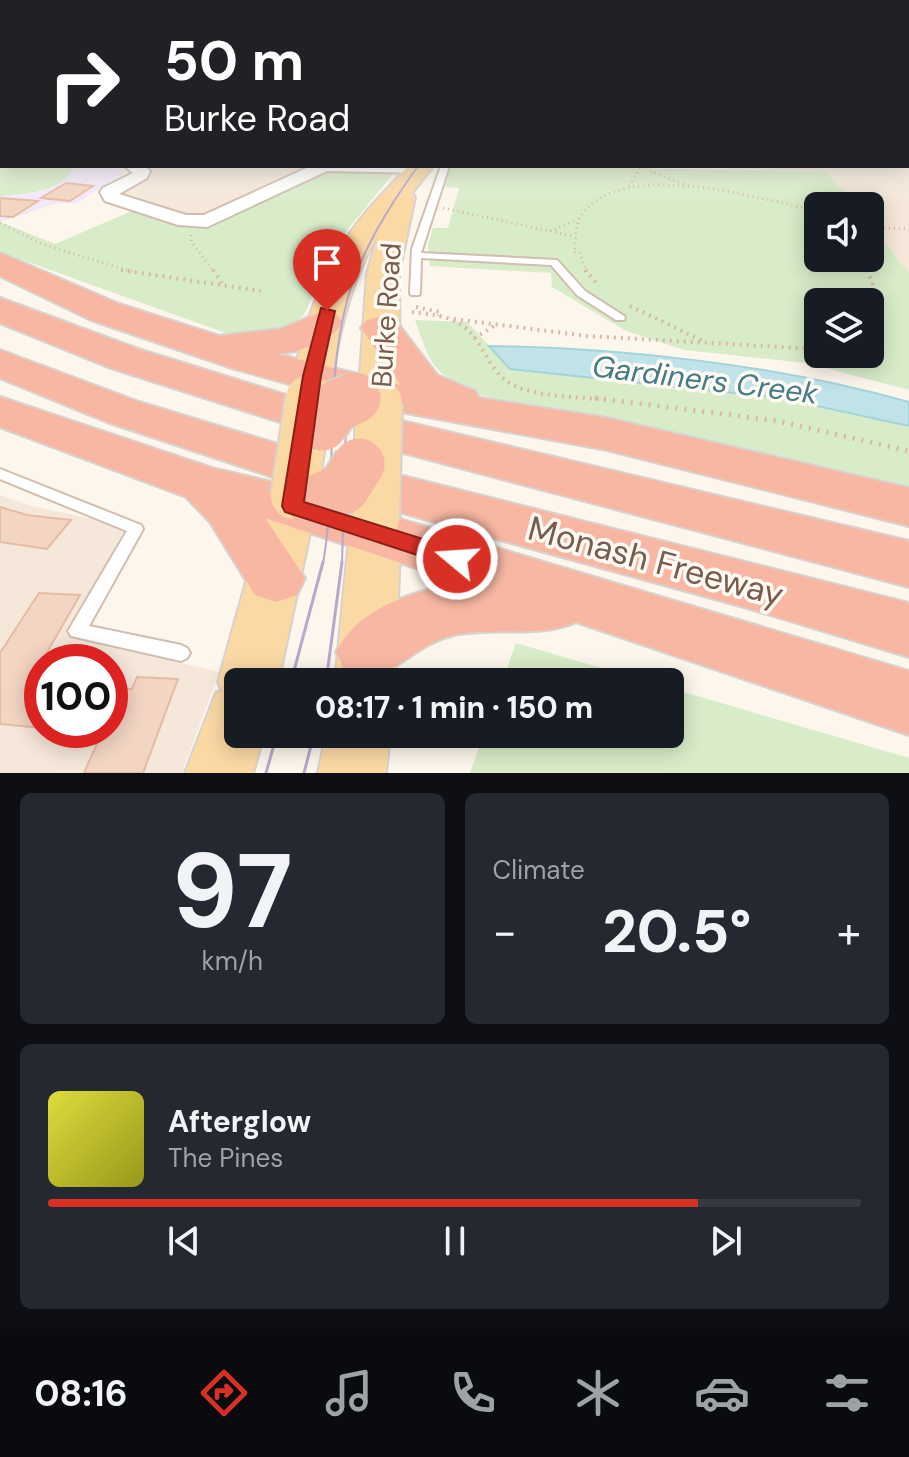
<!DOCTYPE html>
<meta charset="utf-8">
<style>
:root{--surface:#171b24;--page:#242831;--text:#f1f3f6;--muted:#9ea1a6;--line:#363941;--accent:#d93025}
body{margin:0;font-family:"DM Sans",sans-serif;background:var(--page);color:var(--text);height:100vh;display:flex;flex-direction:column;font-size:30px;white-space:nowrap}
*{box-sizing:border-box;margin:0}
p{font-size:26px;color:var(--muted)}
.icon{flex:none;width:44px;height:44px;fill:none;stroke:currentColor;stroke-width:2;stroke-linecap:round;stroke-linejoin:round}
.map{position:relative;height:773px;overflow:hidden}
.drawer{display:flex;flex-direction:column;gap:20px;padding:20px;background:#0d0f14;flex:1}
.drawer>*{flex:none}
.guide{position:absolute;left:0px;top:0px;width:910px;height:168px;box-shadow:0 4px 20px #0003;background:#202124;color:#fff;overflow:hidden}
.controls{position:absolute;left:804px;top:192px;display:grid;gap:16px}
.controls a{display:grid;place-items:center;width:80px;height:80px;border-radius:12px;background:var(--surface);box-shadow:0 4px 20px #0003;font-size:40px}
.speed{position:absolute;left:24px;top:644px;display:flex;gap:16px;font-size:40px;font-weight:700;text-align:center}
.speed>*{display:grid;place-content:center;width:104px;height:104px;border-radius:50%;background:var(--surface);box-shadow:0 4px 20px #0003;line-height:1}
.speed .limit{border:12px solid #d22;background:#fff;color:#111}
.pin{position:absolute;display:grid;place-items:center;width:68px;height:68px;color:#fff;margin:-82px -34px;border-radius:50% 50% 50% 0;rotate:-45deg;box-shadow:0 0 8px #0007}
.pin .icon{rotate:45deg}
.me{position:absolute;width:88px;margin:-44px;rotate:288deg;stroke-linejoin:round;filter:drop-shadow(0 0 6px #0008)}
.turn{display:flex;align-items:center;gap:28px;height:168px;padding:0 32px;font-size:36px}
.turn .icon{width:104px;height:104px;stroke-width:2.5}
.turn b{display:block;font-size:56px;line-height:68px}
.big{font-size:60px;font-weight:800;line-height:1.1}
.drawer .widget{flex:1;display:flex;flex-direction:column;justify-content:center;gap:12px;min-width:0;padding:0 28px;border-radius:12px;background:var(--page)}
.drawer .dial{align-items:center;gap:0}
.dial b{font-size:104px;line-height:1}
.song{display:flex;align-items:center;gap:24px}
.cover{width:96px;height:96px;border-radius:12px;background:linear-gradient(135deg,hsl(60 70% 55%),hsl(60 70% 35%))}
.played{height:8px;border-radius:4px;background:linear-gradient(90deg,var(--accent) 80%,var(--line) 80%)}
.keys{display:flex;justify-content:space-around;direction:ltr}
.heat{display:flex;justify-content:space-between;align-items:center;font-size:44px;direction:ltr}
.drawer .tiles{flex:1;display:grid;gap:20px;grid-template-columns:1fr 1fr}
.widget:last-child{grid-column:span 2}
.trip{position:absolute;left:224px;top:668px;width:460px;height:80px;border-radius:12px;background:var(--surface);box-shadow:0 4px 20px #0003;font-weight:800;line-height:80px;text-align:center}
.dock{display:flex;height:128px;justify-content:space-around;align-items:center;background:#090b0e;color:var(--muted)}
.dock .icon{width:56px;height:56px}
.dock .current{color:var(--accent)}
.dock b{font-size:36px;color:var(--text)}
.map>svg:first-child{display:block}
</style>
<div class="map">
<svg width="909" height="773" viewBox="0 0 909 773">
<rect width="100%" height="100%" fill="#fdf6ec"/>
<!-- residential -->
<path fill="#f5e8da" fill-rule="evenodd" d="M909,94V273L870,225V206H855L826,171L653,166H908Z
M120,166H400L392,175L340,171L316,175L208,224L141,212L101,198V193L134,174L133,170Z
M0,495L31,506L127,526L67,635L219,672L182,773H0ZM42,662H110V730H42Z"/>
<!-- education -->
<path fill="#f3e8fa" d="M73,166H108L126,172L77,203H58L0,222V196L40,192L55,185Z"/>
<!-- green -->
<path fill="#d8ecc9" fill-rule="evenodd" d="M0,94L2,166H73C65,193 23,194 0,196Z
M450,166L826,171L855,206H818V258H870V225L909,273V390L806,363L684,350L626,331L552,287L551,273L430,266L428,245L433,228H448L459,188L445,187ZM818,302H870V354H818Z
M340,171L392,175L348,229L327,263L305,313L288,330L234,336L0,252V222L55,244L134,210L208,224L224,220L310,177Z
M415,320L467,322L500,357L780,398L909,426V493L475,394C430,370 432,366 415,320Z
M516,643L649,682H502Z
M670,688L909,758V773H470L484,734H670Z"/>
<!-- water -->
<path fill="#bfe3e8" stroke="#a5d3da" stroke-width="2" d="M489,346C624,348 778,365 909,402V426L780,398L510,369Z"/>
<!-- building -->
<path fill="#f3d5c3" stroke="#e6bba3" stroke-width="2" d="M66,183L93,186L70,201L41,198Z
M0,198L38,201L13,217L0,216Z
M0,507L27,515L71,520L47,549L0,542Z
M39,593L80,595L42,661V728L0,724V653Z
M137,677L178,679L143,773H84L103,730H110V688L132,689Z"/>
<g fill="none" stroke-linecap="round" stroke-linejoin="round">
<defs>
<path id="service" d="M441,166H449L421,253L557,260L585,291L624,316L625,318L624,320H616L577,295L551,265L421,258L420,293L419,295H411L410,293L412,249Z
M0,469L141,525L143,529L89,626L181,645L187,648L190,653L187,658L181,661L71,636L68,631L71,626L127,531L0,479Z"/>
<path id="minor" d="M908,141H909V151H908Z
M124,166H145L150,171L147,178L119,194L186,215H204L311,166L428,168L420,173L327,171L207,227L178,225L105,201L100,192L103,188L133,173Z"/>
<path id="primary" d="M408,166H433L412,193L415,197L399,274L400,403L394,412L379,416L364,412L358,403L367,274L378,235C348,285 338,339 329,396L323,405L309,408L295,405L289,396C302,333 319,272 359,221C374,201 392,185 408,166Z
M294,479L311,484L318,496L278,682H238V734H264L253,773H185L216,693L222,691L218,682L270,496L277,484Z
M376,501L393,506L401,519L395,682H335L351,519L359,506Z
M326,734H390L386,773H318Z"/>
<path id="motorway" d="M0,253L119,304L219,336L281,329L323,311L337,315L343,323C329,343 300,352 277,354L401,385L361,328L367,320L381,316L395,320L437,375L475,391L479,398L607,418L909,488V526L607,450L363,405L232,368L91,320L0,276Z
M0,298L138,349L299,399L306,409L299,419L283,423L108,367L0,323Z
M0,350L139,402L291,448L298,460L291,472L273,477L107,422L0,378Z
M0,397L212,468L293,487L909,671V735L576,622C543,638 493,627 454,635C420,643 400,669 368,680L345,672L336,652C357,608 415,590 461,583L265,518L305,578L297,595L276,602L255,595L210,522L186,497L0,427Z
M402,421L909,541V587L385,448L378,437L385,426Z
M403,476L909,603V657L744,607L384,508L377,495L384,482Z"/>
</defs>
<!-- service casing -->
<use href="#service" stroke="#d1beb0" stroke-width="4"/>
<!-- minor casing -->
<use href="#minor" stroke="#d1beb0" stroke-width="4"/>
<!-- primary casing -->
<use href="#primary" stroke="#dad1cd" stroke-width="4"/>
<!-- motorway casing -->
<use href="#motorway" stroke="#dad1cd" stroke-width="4"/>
<!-- path-far3 -->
<path stroke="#d9b8a5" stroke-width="2" stroke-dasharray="1 3" stroke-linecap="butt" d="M639,166L655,173
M637,173L641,167"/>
<!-- path-far2 -->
<path stroke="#d9b8a5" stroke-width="3" stroke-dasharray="1 4" stroke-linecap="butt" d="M650,171L684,184
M629,186L639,171
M443,208L573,236
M0,223L44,245L133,272
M550,231L575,221
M870,233L880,228L909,229
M191,235V241L214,272
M862,258L868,272
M587,272L579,252H574C576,242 575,224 581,216C621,156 761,199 818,211"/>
<!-- path-far1 -->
<path stroke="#d9b8a5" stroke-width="4" stroke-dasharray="2 5" stroke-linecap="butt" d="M121,270L261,291
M213,270L224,286
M585,270L599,286
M867,270L878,298L870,322
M630,306L705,342
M416,307L440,312L438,316
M412,312C428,314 446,315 460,324C484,339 487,372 513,385C541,398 581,397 611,400
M454,319L587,336L818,349
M474,338L496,325"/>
<!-- path -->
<path stroke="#d9b8a5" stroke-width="5" stroke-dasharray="2 7" stroke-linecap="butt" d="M595,398L778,421L909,451"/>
<!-- service -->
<use href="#service" fill="#fff" fill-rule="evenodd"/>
<!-- minor -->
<use href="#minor" fill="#fff" fill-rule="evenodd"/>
<!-- primary -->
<use href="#primary" fill="#fbd9a5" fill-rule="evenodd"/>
<!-- motorway -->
<use href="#motorway" fill="#f7b7a3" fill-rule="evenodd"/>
<!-- tram-far1 -->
<path stroke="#b9a8c9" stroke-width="2" d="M323,564C338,478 324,387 347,301C361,251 388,208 418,166
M342,564L346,424"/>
<!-- tram -->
<path stroke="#b9a8c9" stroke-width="3" d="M291,682L323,562
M326,682L342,562
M266,773L277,734
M304,773L314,734"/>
<defs>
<path id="primary-bridge-far1" d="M308,400L309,396"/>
<path id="primary-bridge" d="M294,496L309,398
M376,519L379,403"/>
<path id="motorway-bridge-far1" d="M350,400L356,398"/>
<path id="motorway-bridge" d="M322,425L334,407L355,398
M313,502L344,488L359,464"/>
</defs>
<!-- primary-bridge-far1 casing -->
<use href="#primary-bridge-far1" stroke="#dad1cd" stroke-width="40" stroke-linecap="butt"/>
<!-- primary-bridge casing -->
<use href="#primary-bridge" stroke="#dad1cd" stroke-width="50" stroke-linecap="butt"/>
<!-- motorway-bridge-far1 casing -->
<use href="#motorway-bridge-far1" stroke="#dad1cd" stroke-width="44" stroke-linecap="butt"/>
<!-- motorway-bridge casing -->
<use href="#motorway-bridge" stroke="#dad1cd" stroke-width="55" stroke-linecap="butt"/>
<!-- primary-bridge-far1 -->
<use href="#primary-bridge-far1" stroke="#fbd9a5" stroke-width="36"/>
<!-- primary-bridge -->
<use href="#primary-bridge" stroke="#fbd9a5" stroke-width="46"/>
<!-- motorway-bridge-far1 -->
<use href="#motorway-bridge-far1" stroke="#f7b7a3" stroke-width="40"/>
<!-- motorway-bridge -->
<use href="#motorway-bridge" stroke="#f7b7a3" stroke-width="51"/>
</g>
<!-- sky -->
<linearGradient id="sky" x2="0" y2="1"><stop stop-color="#97c7e8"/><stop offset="0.47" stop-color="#fefbf6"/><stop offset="1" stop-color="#fefbf6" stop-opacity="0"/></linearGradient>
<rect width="909" height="202" fill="url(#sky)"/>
<!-- route -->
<path fill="#d93025" stroke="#8d1f18" stroke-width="2" d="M321,308L335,311L321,376L304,502L465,552L468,559L465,566L457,568L285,512L282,506L303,376Z"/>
<g text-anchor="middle" stroke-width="7" stroke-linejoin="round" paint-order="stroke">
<!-- street labels -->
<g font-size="28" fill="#7a5c4d" stroke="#fffaf3">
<text transform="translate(386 315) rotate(-86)" y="10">Burke Road</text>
</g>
<!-- water labels -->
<g font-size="30" font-style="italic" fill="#437c86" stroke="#fffaf3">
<text transform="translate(705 380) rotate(7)" y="10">Gardiners Creek</text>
</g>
<!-- near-street labels -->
<g font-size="34" fill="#7a5c4d" stroke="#fffaf3">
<text transform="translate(656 561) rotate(15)" y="12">Monash Freeway</text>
</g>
</g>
</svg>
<div class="controls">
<a><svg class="icon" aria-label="sound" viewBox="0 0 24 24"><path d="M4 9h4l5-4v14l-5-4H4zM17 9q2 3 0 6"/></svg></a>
<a><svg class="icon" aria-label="layers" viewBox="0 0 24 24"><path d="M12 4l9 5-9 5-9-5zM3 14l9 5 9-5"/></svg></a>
</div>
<div class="speed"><div class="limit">100</div></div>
<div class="pin" style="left:327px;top:311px;background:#d93025"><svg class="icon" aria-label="arrive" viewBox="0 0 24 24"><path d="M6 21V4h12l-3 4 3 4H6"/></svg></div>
<svg class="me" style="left:457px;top:559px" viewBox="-20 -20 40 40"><circle r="17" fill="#d93025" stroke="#fff" stroke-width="3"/><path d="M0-11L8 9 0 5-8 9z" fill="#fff"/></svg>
<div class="trip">08:17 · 1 min · 150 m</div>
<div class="guide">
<div class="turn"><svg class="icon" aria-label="right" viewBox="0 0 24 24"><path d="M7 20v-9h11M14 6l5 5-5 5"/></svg><div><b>50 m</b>Burke Road</div></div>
</div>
</div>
<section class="drawer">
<div class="tiles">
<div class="widget dial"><b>97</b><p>km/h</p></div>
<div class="widget"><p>Climate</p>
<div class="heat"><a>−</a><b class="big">20.5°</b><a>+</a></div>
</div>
<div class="widget">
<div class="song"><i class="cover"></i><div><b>Afterglow</b><p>The Pines</p></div></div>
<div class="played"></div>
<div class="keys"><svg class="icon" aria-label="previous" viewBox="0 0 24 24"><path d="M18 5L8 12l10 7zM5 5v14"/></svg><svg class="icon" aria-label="pause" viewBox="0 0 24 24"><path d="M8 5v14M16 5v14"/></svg><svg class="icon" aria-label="next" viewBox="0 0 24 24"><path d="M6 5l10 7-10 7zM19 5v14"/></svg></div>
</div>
</div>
</section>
<nav class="dock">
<b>08:16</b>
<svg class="icon current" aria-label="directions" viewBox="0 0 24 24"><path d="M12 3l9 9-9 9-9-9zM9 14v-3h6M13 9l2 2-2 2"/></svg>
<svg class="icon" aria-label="music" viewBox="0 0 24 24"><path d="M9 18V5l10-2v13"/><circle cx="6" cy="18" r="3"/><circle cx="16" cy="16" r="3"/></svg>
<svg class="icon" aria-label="phone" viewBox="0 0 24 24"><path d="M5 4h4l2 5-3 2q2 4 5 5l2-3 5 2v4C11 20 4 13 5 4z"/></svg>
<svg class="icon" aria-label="climate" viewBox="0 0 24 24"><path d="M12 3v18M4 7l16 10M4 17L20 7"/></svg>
<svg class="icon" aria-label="car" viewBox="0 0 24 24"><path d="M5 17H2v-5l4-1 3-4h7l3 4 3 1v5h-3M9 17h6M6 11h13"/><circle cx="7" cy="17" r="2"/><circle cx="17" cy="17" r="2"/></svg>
<svg class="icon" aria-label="filters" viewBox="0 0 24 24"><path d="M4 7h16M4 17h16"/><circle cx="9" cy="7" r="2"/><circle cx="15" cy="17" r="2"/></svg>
</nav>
